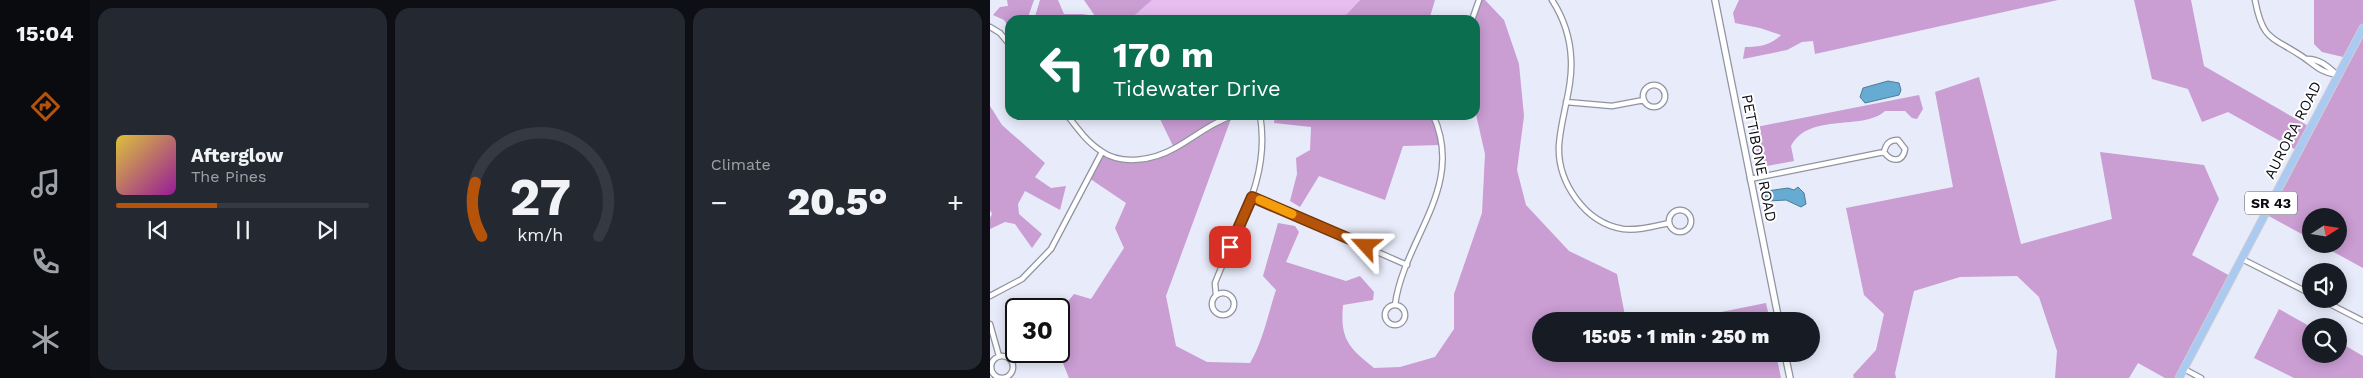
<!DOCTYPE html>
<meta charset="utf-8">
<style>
:root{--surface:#171b24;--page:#242831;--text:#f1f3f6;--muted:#9ea1a6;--line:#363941;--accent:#b45309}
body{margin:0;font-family:"Work Sans",sans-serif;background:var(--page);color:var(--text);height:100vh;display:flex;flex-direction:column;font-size:19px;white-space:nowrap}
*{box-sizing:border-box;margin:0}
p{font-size:16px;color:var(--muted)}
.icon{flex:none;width:28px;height:28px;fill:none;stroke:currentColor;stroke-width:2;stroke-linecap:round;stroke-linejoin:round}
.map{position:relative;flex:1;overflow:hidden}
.drawer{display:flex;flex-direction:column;gap:8px;padding:8px;background:#0d0f14;width:900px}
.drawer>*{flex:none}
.banner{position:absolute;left:15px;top:15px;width:475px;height:105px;border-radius:15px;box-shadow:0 2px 12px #0003;background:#0b6e4f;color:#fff;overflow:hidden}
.needle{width:32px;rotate:78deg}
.buttons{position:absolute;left:1312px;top:208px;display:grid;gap:10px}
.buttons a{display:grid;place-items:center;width:45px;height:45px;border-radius:50%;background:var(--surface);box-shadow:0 2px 12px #0003;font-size:25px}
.speed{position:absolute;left:15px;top:298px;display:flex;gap:10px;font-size:25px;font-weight:700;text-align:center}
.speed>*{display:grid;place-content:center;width:65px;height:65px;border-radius:50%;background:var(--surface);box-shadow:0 2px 12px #0003;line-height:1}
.speed .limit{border:2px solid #111;border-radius:8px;background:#fff;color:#111}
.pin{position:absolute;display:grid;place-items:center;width:42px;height:42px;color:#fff;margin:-21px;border-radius:10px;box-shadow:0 2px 8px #0006}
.me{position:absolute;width:55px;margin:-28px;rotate:294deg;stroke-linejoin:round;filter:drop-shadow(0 0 4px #0008)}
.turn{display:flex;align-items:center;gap:18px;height:105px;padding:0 25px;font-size:22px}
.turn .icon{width:65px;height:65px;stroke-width:2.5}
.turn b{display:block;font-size:35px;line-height:42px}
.big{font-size:38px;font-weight:800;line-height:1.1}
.drawer .card{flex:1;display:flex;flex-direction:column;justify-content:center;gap:8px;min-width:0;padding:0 18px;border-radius:15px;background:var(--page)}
.drawer .dial{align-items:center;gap:0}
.dial svg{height:130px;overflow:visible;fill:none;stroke:var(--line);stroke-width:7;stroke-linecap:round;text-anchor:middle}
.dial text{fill:var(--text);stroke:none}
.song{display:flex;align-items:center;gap:15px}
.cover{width:60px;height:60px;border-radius:8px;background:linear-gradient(135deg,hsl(50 70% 55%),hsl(300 70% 35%))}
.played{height:5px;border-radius:2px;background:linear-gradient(90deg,var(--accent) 40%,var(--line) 40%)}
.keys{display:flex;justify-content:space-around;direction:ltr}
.heat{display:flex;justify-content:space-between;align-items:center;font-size:28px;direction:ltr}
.drawer .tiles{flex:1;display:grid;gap:8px;grid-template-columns:repeat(3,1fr)}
.trip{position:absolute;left:542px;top:312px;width:288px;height:50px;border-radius:25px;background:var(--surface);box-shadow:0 2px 12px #0003;font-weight:800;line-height:50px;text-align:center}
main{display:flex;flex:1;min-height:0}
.tabs{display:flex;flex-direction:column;width:90px;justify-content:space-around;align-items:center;background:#090b0e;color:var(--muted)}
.tabs .icon{width:35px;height:35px}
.tabs .current{color:var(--accent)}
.tabs b{font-size:22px;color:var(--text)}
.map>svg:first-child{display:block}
</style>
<main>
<nav class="tabs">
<b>15:04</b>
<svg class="icon current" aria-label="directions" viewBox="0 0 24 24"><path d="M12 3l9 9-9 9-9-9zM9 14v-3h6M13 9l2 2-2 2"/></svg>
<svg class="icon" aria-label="music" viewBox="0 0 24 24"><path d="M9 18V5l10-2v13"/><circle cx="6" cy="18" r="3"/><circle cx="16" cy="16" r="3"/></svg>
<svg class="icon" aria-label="phone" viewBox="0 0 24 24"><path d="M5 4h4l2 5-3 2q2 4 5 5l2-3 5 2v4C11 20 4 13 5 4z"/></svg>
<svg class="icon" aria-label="climate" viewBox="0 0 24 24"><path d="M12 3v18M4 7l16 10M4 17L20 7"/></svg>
</nav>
<section class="drawer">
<div class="tiles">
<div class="card">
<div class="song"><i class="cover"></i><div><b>Afterglow</b><p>The Pines</p></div></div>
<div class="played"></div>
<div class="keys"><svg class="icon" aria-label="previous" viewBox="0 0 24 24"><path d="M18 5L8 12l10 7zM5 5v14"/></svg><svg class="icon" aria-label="pause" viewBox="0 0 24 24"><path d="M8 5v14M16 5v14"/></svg><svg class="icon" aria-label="next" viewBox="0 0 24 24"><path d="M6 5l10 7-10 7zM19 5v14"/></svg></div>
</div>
<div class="card dial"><svg viewBox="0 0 100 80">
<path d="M14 69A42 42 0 1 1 86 69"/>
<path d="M14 69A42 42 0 0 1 10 36" stroke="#b45309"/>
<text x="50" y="56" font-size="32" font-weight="700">27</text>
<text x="50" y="72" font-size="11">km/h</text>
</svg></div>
<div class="card"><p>Climate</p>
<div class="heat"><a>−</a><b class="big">20.5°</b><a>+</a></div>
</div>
</div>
</section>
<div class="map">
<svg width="1373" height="378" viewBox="0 0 1373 378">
<rect width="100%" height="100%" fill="#e8ebfa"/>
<!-- green -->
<path fill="#e7bdf0" d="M162,0H370L357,14L338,20H142L145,15Z"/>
<!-- forest -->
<path fill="#ca9dd3" d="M17,0H44L37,20H20V29L14,20L3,15L10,7L18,6Z
M50,0H68L74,14H92L105,16L94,0H162L145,15L142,20H44Z
M370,0H445L439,20H338L357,14Z
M489,0H495L514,20L529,64L534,116L527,170L536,205L579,251L627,274L636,321H551V354H786L791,378H79L68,351L69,312L84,294L101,299L134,248L125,228L136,203L99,178L112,152C141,163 157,160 184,148L168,115H245L242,116L176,296L186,346L217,362L260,363C273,341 278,314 286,290L273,276L288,223L305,226L309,232L296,262L356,281L370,276L384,292L383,300L353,305C350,339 358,347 384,368L410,367L445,357L464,329V294L492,213L495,154L485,110V20H482Z
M749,0H1068L825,54L823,41L812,42L797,50L753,59L755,47C770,47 781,45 791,35L770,28L745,23L743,13Z
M1144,0H1201L1214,66L1320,127L1370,33L1367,32L1353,57L1332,52L1324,44V0H1373V268L1329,244H1349V216H1321V239L1275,214L1308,151L1238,112L1212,122L1198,89L1162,79Z
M989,77L1031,244L1122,219L1110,152L1214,165L1229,199L1202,255L1242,277L1189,378H1175L1148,363L1139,378H1065L1067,351L1049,297L1027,276L970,277L924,291L905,373L906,378H864L863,375L886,350L894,314L874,295L856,208L963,187L945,92Z
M929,95L933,109L927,119L922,118L915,111H895C874,131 819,112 801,146L804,161L777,166L769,161L761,128Z
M0,106L12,125L55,163L45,177L61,188L76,186L70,210L35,191L28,204L29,214L52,234L42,248L25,224L15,222L0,229V218L2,214L0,210Z
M285,115H443L451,145L413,146L395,200L329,176L310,207L300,201L307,174L306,158L320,150L321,127L284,123Z
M776,303L780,321H686Z
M1289,309L1321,327V354H1349V342L1373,356V378H1304L1264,358Z"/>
<!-- water -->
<path fill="#66acd2" stroke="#4b7c98" d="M898,81L909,83L911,90L909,95L875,103L870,97L873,88Z
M808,187L814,193L816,204L811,207L796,200L778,201L775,198L777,191L798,188L804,190Z"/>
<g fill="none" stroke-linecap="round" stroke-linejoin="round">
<defs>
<path id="minor" d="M562,0C573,17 580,37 581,58C583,87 571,116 569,145C567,182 595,223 633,229C648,231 665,226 679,223
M1265,0C1273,42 1282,36 1313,57C1326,66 1330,72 1347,75C1338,66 1328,58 1316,59
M482,20L489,0
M0,27L10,33L20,45
M653 96a11 11 0 1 1 22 0a11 11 0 1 1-22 0Z
M576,102L622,106L654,100
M77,115C87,128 97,142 111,151C132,166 164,160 185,148C205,137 222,122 245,115
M760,179L894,152C901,162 913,163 915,149L908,140C899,140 896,144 894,152
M262,197L417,265
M679 221a11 11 0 1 1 22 0a11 11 0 1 1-22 0Z
M1252,259L1321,294
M222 304a11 11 0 1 1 22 0a11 11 0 1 1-22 0Z
M226,295L225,283C247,226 281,179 270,115
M0,296L32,279L61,249L112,152
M1330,299L1373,321
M395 315a10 10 0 1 1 20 0a10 10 0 1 1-20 0Z
M405,305C414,238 476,187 443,115
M0,324L9,356
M1 367a11 11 0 1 1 22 0a11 11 0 1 1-22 0Z
M1194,369L1211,378"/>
<path id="tertiary" d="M725,0L789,321
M795,354L800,378"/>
<path id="primary" d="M1189,378L1373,28"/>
</defs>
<!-- minor casing -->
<use href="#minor" stroke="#9093a0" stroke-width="7"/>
<!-- tertiary casing -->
<use href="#tertiary" stroke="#9093a0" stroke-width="8"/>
<!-- primary casing -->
<use href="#primary" stroke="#cecfd0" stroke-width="9"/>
<!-- minor -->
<use href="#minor" stroke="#fff" stroke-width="4.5"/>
<!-- tertiary -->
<use href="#tertiary" stroke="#fff" stroke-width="5.5"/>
<!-- primary -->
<use href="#primary" stroke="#abcaf2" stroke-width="7"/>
</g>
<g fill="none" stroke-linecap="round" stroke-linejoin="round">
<defs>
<path id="route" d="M240,247L262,197L376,246"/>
</defs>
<!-- route casing -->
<use href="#route" stroke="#753606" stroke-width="12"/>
<!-- route -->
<use href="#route" stroke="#b45309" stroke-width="9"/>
<!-- slow -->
<path stroke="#f59e0b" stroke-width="9" d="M270,200L302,214"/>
</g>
<g text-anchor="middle" stroke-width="4" stroke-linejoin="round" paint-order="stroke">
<!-- shield labels -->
<rect fill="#fff" stroke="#555659" stroke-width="1" x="1255" y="191.5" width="52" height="23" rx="4"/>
<g font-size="14" font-weight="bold" fill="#0c0d12">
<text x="1281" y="208">SR 43</text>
</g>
<!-- street labels -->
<g font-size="15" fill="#0c0d12" stroke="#fff">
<text transform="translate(1303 130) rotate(-63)" y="5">AURORA ROAD</text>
<text transform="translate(769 158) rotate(79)" y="5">PETTIBONE ROAD</text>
</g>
</g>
</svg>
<div class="buttons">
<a><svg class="needle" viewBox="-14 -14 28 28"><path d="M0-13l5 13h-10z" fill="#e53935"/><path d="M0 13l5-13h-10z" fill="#9ea1a6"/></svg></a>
<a><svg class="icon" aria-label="sound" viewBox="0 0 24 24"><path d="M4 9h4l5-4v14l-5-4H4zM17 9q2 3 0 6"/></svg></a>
<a><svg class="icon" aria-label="search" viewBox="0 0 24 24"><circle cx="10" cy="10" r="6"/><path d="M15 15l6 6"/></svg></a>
</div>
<div class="speed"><div class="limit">30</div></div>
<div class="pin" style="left:240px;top:247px;background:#d93025"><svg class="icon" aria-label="arrive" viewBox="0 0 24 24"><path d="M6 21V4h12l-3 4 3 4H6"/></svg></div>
<svg class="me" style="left:376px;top:246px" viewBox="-20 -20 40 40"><path d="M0-17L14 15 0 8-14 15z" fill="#b45309" stroke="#fff" stroke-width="4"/></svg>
<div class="trip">15:05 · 1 min · 250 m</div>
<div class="banner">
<div class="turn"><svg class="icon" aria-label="left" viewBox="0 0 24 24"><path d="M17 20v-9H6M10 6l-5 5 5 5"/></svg><div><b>170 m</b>Tidewater Drive</div></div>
</div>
</div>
</main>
